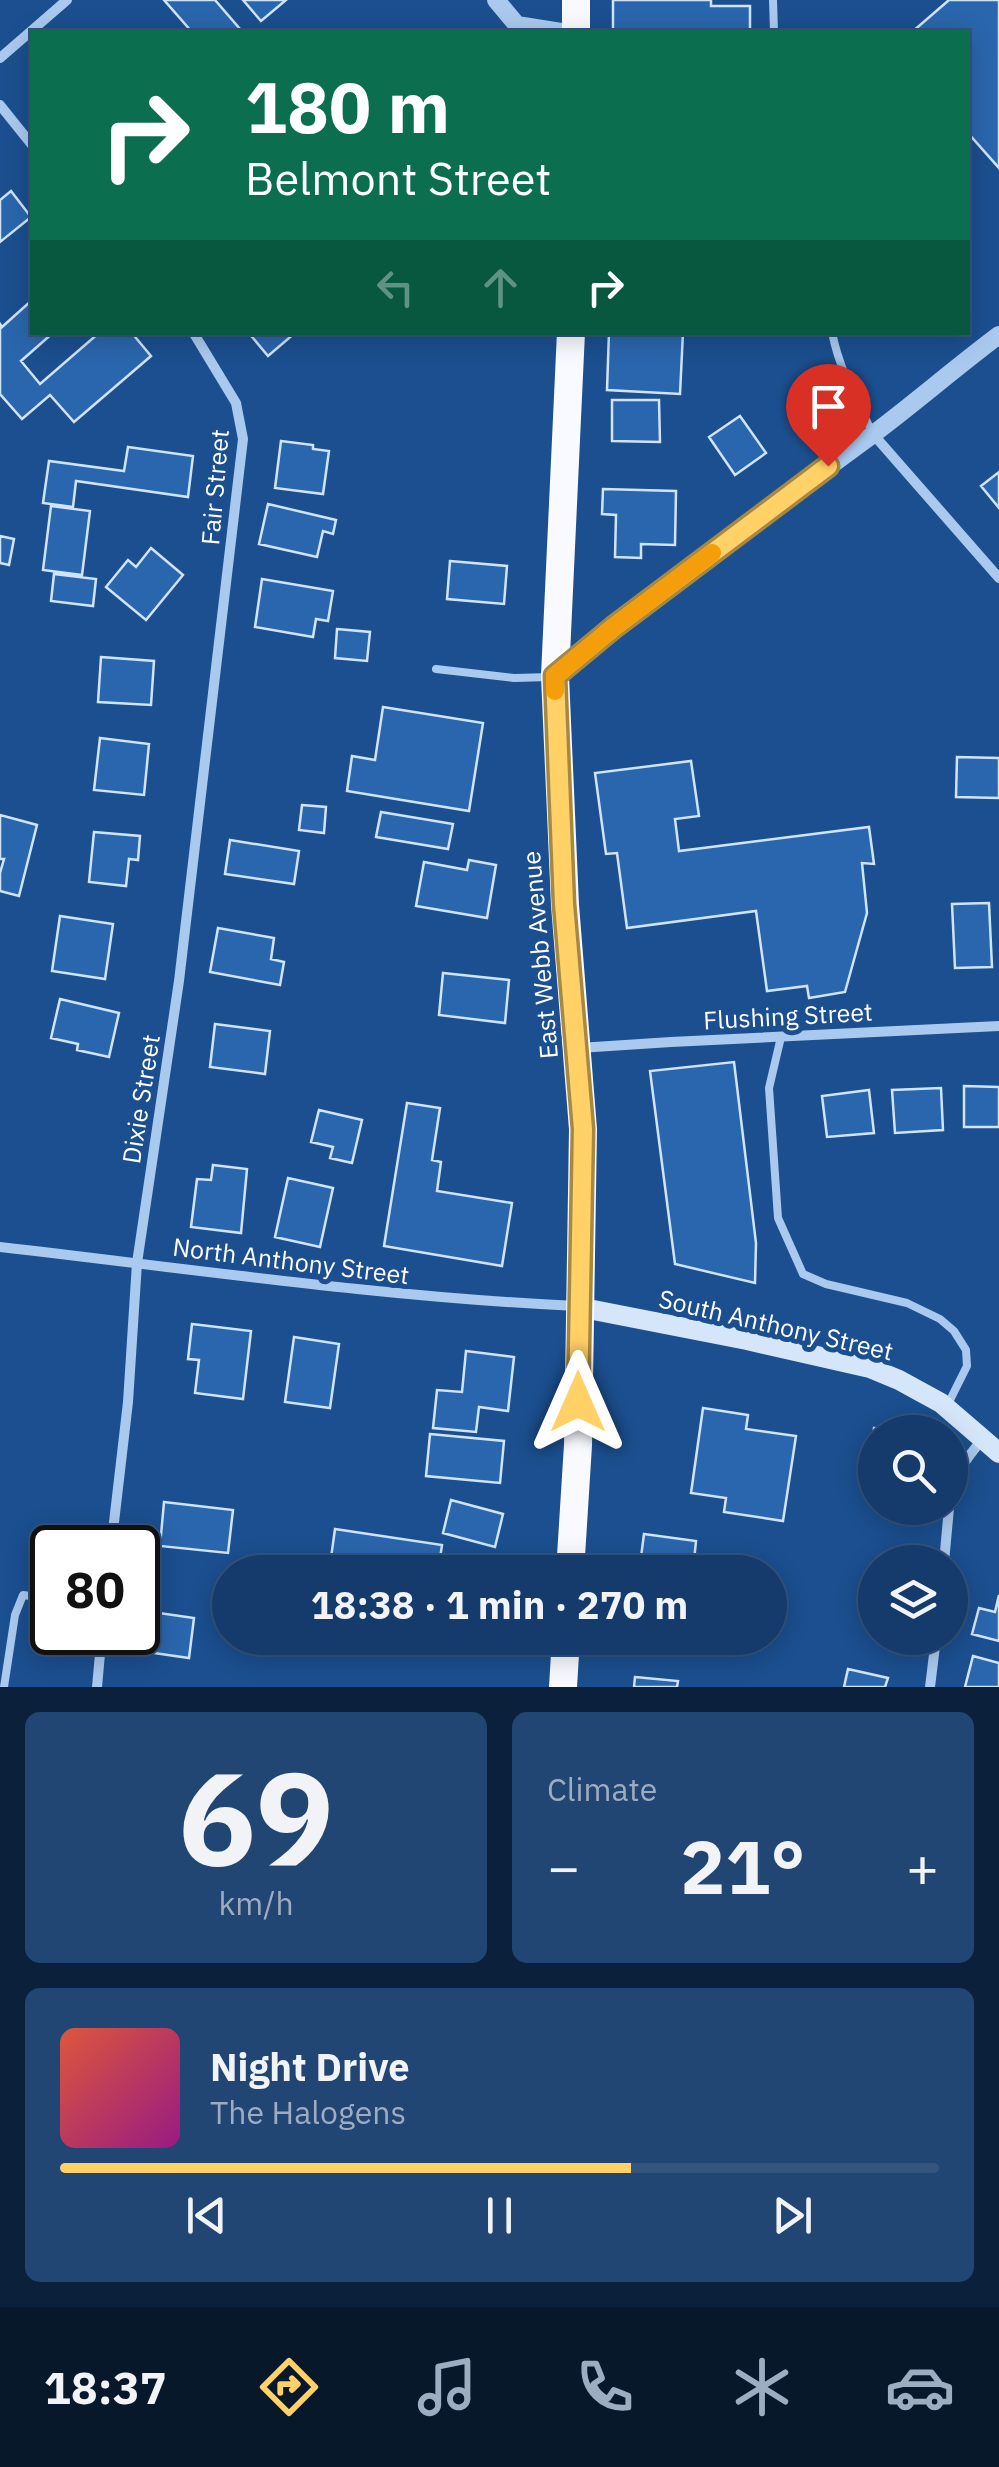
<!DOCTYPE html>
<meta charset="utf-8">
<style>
:root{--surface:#143b6b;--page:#214673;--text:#f1f3f6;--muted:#9dadc1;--line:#33557e;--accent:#ffd166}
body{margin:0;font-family:"IBM Plex Sans",sans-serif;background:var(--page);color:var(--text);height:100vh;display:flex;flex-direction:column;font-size:38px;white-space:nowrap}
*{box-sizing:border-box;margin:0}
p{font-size:32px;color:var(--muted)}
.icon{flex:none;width:55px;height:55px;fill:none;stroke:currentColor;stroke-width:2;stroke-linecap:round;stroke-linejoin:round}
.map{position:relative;height:1687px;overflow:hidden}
.panel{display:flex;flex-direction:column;gap:25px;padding:25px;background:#0b203b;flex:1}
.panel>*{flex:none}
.banner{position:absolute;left:30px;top:30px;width:940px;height:305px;border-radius:0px;box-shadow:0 5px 25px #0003,0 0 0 2px var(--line);background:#0b6e4f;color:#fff;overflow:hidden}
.buttons{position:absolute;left:858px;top:1415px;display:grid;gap:20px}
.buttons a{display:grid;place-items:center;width:110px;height:110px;border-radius:50%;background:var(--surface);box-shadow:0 5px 25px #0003,0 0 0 2px var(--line);font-size:50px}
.speed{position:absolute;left:30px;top:1525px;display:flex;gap:20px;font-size:50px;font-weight:700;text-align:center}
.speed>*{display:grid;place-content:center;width:130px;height:130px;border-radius:50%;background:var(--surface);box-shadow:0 5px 25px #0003,0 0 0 2px var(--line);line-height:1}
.speed .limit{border:5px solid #111;border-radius:15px;background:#fff;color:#111}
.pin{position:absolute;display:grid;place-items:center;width:85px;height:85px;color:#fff;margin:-102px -42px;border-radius:50% 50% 50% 0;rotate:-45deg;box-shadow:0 0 10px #0007}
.pin .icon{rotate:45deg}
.me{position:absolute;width:110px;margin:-55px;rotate:0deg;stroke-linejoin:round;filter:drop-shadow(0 0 8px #0008)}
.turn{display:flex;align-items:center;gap:35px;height:210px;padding:0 50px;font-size:45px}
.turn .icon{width:130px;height:130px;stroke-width:2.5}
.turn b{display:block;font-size:70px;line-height:85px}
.lanes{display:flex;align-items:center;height:95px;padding:0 50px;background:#0003;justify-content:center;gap:50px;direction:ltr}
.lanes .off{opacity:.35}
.big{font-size:75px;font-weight:700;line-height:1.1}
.panel .card{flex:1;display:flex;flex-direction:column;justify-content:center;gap:15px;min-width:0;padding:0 35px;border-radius:15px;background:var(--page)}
.panel .dial{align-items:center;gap:0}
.dial b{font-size:130px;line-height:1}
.song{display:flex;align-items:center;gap:30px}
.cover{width:120px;height:120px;border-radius:15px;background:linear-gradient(135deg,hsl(10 70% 55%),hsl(310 70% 35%))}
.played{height:10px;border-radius:5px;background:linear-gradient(90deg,var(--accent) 65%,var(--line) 65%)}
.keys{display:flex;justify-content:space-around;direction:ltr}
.heat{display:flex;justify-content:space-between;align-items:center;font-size:55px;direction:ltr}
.panel .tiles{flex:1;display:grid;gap:25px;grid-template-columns:1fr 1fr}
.card:last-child{grid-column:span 2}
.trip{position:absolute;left:212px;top:1555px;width:575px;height:100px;border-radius:50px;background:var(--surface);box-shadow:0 5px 25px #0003,0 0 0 2px var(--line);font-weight:700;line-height:100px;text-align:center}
.dock{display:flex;height:160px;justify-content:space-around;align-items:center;background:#08182b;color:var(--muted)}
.dock .icon{width:70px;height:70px}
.dock .selected{color:var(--accent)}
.dock b{font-size:45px;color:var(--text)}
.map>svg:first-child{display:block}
</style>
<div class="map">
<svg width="999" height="1687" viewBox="0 0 999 1687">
<rect width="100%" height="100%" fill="#1b4f8f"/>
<!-- building -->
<path fill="#2a66ad" stroke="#cfe3fa" stroke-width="2.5" d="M164,0H215L240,29L235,32H192Z
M243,0H286L261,21Z
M613,0H711V6H750V32H613Z
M949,0H999V168L968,133V32H912Z
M11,191L31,217L0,242V200Z
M32,300V332H54L21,361L40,384L100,332H131L151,356L74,422L50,395L22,419L0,394V324L2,327Z
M248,332H295V333L268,356Z
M609,332H683L680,394L607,390Z
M612,400H659L660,442L612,441Z
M740,416L766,453L735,475L709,437Z
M281,441L313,445V449L329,451L323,494L275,488Z
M128,447L193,456L188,497L76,481L73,507L43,503L49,461L124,471Z
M999,472V508L981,486Z
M603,489L676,491L675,545L641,544V558L615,557L616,515L602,514Z
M268,504L336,520L333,534L323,531L317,557L259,544Z
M51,506L90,511L82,575L43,570Z
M0,536L14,539L9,565L0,563Z
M151,548L183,575L146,620L106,587L128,560L136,567Z
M450,561L507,566L504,604L447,599Z
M54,574L96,579L93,606L51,601Z
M262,579L333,591L328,621L316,619L313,637L255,627Z
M337,629L370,632L367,661L335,658Z
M101,657L154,661L151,705L98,702Z
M383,707L483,723L469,811L347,791L352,756L375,760Z
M100,738L149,744L144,795L94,790Z
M957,757L999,758V798L956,797Z
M691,761L699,816L675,819L679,851L869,827L874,864L862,863L867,913L845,992L809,998L807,986L767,991L756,911L627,928L617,853L606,854L595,773Z
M302,805L326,807L324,833L299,830Z
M381,812L453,824L448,849L376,837Z
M0,815L37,825L19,896L0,891V873L4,859H0Z
M94,832L140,836L138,860L129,859L126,886L89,882Z
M230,840L299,851L294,884L225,874Z
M469,860L496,865L487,918L416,906L424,862L467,870Z
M989,903L992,967L955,968L952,904Z
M60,916L113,924L105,979L52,971Z
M218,928L274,938L271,959L284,962L280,985L210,972Z
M443,973L509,980L505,1023L439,1015Z
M60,999L119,1013L109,1057L77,1050L78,1044L51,1038Z
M215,1024L270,1031L265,1074L210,1067Z
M734,1062L756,1243L755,1283L675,1264L650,1071Z
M964,1086L999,1087V1127H964Z
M941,1088L943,1130L895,1133L892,1090Z
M869,1090L874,1133L827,1137L822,1096Z
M407,1103L440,1108L432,1160L441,1162L437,1191L512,1203L502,1266L384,1246Z
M319,1110L362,1120L352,1163L330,1158L333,1147L311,1142Z
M213,1165L247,1169L241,1233L191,1227L197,1179L211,1180Z
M288,1178L333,1188L320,1247L275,1237Z
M192,1324L251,1331L243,1399L195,1393L199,1360L188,1359Z
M294,1337L339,1344L330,1408L285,1402Z
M466,1351L514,1357L508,1411L479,1407L476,1432L433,1428L437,1390L462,1392Z
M703,1408L748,1415L746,1429L796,1436L783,1521L724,1512L726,1498L691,1493Z
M874,1428L924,1432H875V1497L868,1496Z
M430,1434L504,1441L500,1483L426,1476Z
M451,1500L503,1514L495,1547L443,1533Z
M164,1502L233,1510L228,1553L160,1546Z
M335,1529L442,1545L438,1572H329Z
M644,1534L696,1541L694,1561L711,1563L709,1572H639Z
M999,1595V1641L972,1634L979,1608L995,1612Z
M152,1612L194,1618L189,1658L147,1652Z
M973,1656L999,1663V1687H965Z
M848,1669L888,1678L885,1687H844Z
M635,1677L678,1681L677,1687H634Z"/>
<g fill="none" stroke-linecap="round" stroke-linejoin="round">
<!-- service -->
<path stroke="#a9c9ee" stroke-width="8" d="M773,0L774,32
M832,332C839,369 857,401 873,434
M436,669L514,678L550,677
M781,1037L769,1088L778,1218L803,1274L826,1284L907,1303L940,1319L954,1331L966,1350L967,1366L947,1406
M4,1687L15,1615L23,1595L52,1599"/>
<!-- minor -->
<path stroke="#a9c9ee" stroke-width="10" d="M0,58L67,0
M0,105L32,145
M873,434L999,578
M579,1048L671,1042L999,1026
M0,1247C192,1269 383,1297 576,1306
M950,1503C954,1476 965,1459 983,1439
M111,1548L128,1402L137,1263L179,981L243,439L236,403L193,332
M944,1562L949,1508
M97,1687L102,1632
M930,1687L936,1638"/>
<!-- tertiary -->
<path stroke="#a9c9ee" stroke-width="18" d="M496,0L517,25L561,32
M555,676C657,591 765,514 872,435C915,403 956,367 999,335"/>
<!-- secondary -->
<path stroke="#d6e6fa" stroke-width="20" d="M578,1307L747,1340L870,1368L899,1380L941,1403L999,1453"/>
<!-- trunk -->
<path stroke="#f8faff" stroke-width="28" d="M576,32V0
M570,1572L578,1445L583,1129L565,905L555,676L571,332
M563,1687L566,1638"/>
</g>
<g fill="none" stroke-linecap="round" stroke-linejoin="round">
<defs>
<path id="route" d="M578,1402L583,1129L564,904L555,676L614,627L828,466"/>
</defs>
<!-- route casing -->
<use href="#route" stroke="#a68842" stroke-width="25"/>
<!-- route -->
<use href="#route" stroke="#ffd166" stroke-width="18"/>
<!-- slow -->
<path stroke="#f59e0b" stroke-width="18" d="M555,691V676L614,627L712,553"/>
</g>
<g text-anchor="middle" stroke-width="10" stroke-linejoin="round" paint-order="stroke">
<!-- street labels -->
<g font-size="25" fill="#fff" stroke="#1b4f8f">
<text transform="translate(215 487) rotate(-85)" y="9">Fair Street</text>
<text transform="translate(540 955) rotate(-95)" y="9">East Webb Avenue</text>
<text transform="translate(788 1016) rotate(-3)" y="9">Flushing Street</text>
<text transform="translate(141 1099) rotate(-81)" y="9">Dixie Street</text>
<text transform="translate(291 1261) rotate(7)" y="9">North Anthony Street</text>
<text transform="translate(776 1325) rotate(13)" y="9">South Anthony Street</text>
</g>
</g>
</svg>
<div class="buttons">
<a><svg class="icon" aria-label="search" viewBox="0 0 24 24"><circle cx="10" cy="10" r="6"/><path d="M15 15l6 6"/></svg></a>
<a><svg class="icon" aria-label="layers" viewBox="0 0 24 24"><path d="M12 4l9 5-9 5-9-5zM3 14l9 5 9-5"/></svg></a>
</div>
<div class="speed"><div class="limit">80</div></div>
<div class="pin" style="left:828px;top:466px;background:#d93025"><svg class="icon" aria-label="arrive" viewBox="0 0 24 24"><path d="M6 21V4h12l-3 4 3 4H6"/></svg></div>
<svg class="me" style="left:578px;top:1402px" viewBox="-20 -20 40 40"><path d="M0-17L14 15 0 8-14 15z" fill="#ffd166" stroke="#fff" stroke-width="4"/></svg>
<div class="trip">18:38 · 1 min · 270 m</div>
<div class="banner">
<div class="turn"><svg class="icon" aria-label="right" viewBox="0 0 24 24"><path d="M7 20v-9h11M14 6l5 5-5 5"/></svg><div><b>180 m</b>Belmont Street</div></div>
<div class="lanes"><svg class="icon off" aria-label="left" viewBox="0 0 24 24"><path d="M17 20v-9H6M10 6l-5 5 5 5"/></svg><svg class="icon off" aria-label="ahead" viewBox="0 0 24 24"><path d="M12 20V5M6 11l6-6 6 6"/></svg><svg class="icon" aria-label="right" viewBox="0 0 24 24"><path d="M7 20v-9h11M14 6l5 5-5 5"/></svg></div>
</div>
</div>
<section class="panel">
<div class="tiles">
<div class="card dial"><b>69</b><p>km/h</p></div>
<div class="card"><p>Climate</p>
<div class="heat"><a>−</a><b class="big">21°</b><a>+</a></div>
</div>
<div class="card">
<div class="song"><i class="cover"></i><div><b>Night Drive</b><p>The Halogens</p></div></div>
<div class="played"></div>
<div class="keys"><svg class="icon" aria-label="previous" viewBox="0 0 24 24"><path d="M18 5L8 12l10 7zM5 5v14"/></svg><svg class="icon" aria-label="pause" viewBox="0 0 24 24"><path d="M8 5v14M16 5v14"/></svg><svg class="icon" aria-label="next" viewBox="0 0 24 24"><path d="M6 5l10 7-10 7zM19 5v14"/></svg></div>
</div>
</div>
</section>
<nav class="dock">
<b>18:37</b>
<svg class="icon selected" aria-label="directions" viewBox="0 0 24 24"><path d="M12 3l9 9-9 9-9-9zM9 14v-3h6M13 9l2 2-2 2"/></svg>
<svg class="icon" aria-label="music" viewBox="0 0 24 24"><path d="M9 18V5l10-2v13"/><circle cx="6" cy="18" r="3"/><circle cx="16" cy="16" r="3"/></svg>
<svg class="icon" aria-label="phone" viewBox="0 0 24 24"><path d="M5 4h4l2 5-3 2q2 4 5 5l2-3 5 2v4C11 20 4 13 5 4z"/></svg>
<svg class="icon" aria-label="climate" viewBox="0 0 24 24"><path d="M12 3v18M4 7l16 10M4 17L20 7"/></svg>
<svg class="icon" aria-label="car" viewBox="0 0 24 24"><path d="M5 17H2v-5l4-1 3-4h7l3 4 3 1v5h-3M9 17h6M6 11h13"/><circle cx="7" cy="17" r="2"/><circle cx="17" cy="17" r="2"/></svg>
</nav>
